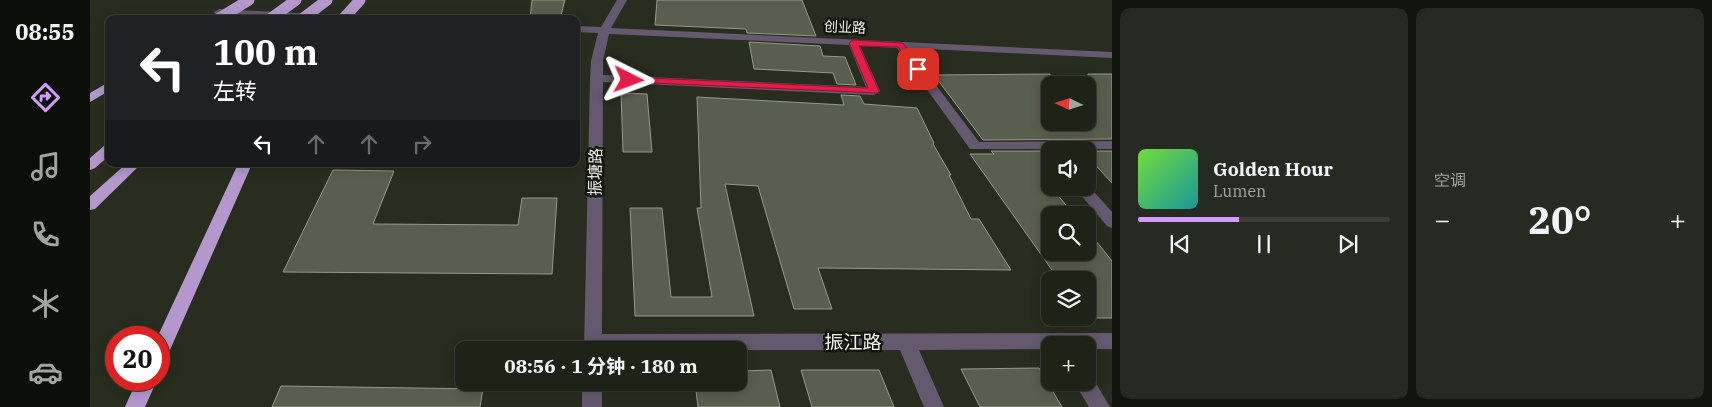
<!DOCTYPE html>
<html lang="zh">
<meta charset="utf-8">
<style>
:root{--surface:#1f2217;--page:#272a20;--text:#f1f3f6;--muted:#a1a4a1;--line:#3c3f36;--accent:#d29cfd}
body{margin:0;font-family:"IBM Plex Serif","Noto Sans SC",serif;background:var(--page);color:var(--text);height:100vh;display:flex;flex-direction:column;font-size:19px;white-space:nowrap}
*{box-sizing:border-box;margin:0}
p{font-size:16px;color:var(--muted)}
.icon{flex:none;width:28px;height:28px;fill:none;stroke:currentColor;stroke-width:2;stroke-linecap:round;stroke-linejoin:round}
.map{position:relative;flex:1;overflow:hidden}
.drawer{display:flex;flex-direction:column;gap:8px;padding:8px;background:#11130d;width:600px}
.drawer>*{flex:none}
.guide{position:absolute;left:15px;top:15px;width:475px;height:152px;border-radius:10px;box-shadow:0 2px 12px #0003,0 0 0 1px var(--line);background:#202124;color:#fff;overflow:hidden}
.needle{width:32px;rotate:274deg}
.buttons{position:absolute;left:951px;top:76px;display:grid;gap:10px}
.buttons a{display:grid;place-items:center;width:55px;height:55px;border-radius:10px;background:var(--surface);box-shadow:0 2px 12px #0003,0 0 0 1px var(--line);font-size:25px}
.speed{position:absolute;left:15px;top:326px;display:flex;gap:10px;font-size:25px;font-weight:700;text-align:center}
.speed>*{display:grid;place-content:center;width:65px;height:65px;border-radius:50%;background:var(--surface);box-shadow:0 2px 12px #0003,0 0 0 1px var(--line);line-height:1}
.speed .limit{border:8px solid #d22;background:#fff;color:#111}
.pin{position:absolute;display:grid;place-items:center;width:42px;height:42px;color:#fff;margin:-21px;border-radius:10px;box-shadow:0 2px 8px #0006}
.me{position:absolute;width:55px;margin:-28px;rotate:93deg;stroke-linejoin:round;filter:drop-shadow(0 0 4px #0008)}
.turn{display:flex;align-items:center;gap:18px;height:105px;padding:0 25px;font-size:22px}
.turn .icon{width:65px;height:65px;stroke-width:2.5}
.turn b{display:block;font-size:35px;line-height:42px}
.lanes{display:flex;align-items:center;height:48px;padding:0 25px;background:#0003;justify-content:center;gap:25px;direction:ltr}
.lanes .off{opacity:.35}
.big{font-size:38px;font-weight:700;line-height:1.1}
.drawer .card{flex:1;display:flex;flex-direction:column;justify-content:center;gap:8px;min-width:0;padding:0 18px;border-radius:10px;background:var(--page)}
.song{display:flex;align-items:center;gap:15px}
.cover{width:60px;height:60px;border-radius:8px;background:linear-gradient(135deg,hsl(100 70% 55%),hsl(180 70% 35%))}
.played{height:5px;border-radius:2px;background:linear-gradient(90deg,var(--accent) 40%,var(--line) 40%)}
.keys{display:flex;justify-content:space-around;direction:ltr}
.heat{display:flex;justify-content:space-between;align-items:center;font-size:28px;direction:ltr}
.drawer .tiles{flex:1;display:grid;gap:8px;grid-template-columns:repeat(2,1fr)}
.trip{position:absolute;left:365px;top:341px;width:292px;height:50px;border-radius:10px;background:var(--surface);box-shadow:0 2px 12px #0003,0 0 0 1px var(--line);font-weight:700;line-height:50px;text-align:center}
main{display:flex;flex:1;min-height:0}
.tabs{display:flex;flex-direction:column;width:90px;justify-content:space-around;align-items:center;background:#0c0e09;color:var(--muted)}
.tabs .icon{width:35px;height:35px}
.tabs .selected{color:var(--accent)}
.tabs b{font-size:22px;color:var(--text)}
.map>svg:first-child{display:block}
</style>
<main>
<nav class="tabs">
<b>08:55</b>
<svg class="icon selected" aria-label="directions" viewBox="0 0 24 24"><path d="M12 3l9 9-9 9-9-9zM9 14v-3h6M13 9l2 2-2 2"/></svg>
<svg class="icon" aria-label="music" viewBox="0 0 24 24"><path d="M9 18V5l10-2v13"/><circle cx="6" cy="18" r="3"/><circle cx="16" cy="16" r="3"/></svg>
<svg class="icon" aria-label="phone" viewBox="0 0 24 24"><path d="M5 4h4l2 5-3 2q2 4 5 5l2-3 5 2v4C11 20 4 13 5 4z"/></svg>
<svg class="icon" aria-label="climate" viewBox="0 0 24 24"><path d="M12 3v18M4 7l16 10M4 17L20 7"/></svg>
<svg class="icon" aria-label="car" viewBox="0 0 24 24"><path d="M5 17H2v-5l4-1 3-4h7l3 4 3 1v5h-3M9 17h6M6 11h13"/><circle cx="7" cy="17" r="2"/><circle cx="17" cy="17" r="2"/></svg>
</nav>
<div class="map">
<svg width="1022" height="407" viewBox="0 0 1022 407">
<rect width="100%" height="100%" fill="#292d1f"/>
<!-- building -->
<path fill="#5a5e4f" stroke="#959a89" d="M442,0H475L470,19H440Z
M567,0H712L726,36L657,33L656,29L565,25Z
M659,42L730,46L733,56L755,57L766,85L747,84L743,73L664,69Z
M960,74V122H998V74H1022V139L893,140L844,75Z
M531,93L557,94L562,152H533Z
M751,95L770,96L774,104L827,108L844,143L843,144L861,175H859L881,219H889L921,270L728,268L742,309H704L668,186L635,184L664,316H545L540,208H572L581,297H622L607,208H611L607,97L754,105Z
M901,151H960V188H962L984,215H960V252H998V231L1022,261V318H998V280H969L880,154H904Z
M998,151H1022V183L998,157Z
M243,170L304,171L283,224L428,225L432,198H467L462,274L193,272Z
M949,368L972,407H890L871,369Z
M681,370L690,407H608L605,382H649V371Z
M711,370H789L804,407H722Z
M191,386L393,389L390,407H182Z"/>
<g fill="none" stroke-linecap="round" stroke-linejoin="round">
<!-- minor -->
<path fill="#65596f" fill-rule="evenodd" d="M527,0H537L521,28L1022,52V58L818,48L889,142L1022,141V149H880L807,48L770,46L790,91L784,95L513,82L512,334L1022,333V349H998V345H960V349L829,350L854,407H834L810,350H494L500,78L501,61L508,33L486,32V26L511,27ZM519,34L759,45L776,87L513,75V61Z
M129,9L263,16L268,19H200L125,14L124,12Z
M998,185L1022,212V228L1017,226L985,188H998Z
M998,374L1001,375L1020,407H999L984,382H998Z
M492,382H512V407H492Z"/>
<!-- highway -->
<path fill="#b498cd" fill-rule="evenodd" d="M19,82V91L0,102V93Z
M19,145V156L5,168L0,170V158L14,146Z
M36,164H51L5,209L0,210V196Z
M148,164H162L76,359L69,361V338H67Z
M47,380H67L55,407H35Z"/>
<!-- highway-bridge -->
<path stroke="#b498cd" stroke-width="11" d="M128,19L159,0
M180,19L206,0
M212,19L237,0
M253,19L270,0"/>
</g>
<!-- route -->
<path fill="#e11d48" stroke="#92132f" d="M763,40L813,43L832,69L825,71L808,47L769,46L789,91L788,93L539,82L535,80L539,77L778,88L759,43Z"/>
<g text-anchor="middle" stroke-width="5" stroke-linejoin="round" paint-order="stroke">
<!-- far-street labels -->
<g font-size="14" fill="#f0f3ea" stroke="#13140e">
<text transform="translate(755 27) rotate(3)" y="5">创业路</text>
</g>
<!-- street labels -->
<g font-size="16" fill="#f0f3ea" stroke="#13140e">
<text transform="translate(505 172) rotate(-89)" y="6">振塘路</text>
</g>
<!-- near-street labels -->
<g font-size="19" fill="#f0f3ea" stroke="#13140e">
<text x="763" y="349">振江路</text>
</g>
</g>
</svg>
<div class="buttons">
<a><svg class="needle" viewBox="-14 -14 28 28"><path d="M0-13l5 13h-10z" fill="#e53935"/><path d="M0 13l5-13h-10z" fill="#a1a4a1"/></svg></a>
<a><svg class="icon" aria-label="sound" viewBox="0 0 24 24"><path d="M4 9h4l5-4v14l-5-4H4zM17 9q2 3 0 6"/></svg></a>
<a><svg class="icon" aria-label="search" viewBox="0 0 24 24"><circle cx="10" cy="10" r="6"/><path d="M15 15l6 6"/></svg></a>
<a><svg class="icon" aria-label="layers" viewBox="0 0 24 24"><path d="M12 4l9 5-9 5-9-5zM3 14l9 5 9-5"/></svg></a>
<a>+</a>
</div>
<div class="speed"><div class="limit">20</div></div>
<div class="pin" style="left:828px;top:69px;background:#d93025"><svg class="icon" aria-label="arrive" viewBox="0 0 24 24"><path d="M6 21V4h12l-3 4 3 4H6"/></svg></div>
<svg class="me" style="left:539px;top:80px" viewBox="-20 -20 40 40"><path d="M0-17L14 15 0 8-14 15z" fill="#e11d48" stroke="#fff" stroke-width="4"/></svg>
<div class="trip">08:56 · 1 分钟 · 180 m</div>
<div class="guide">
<div class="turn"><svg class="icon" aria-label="left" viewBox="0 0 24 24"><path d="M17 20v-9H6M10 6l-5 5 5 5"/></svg><div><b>100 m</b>左转</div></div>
<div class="lanes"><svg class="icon" aria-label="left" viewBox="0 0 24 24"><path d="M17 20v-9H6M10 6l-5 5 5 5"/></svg><svg class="icon off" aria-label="ahead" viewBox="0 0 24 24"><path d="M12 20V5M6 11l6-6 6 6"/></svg><svg class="icon off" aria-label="ahead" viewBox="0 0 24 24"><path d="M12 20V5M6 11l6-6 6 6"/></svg><svg class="icon off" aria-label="right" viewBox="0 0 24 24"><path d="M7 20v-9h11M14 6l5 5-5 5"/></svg></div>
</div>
</div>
<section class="drawer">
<div class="tiles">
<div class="card">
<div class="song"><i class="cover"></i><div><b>Golden Hour</b><p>Lumen</p></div></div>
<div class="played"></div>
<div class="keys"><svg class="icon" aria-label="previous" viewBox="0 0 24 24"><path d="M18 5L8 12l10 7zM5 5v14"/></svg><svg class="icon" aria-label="pause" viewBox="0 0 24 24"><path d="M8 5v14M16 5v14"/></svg><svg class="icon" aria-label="next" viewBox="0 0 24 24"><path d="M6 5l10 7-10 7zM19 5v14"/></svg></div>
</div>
<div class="card"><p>空调</p>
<div class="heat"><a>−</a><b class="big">20°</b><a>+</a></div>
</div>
</div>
</section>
</main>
